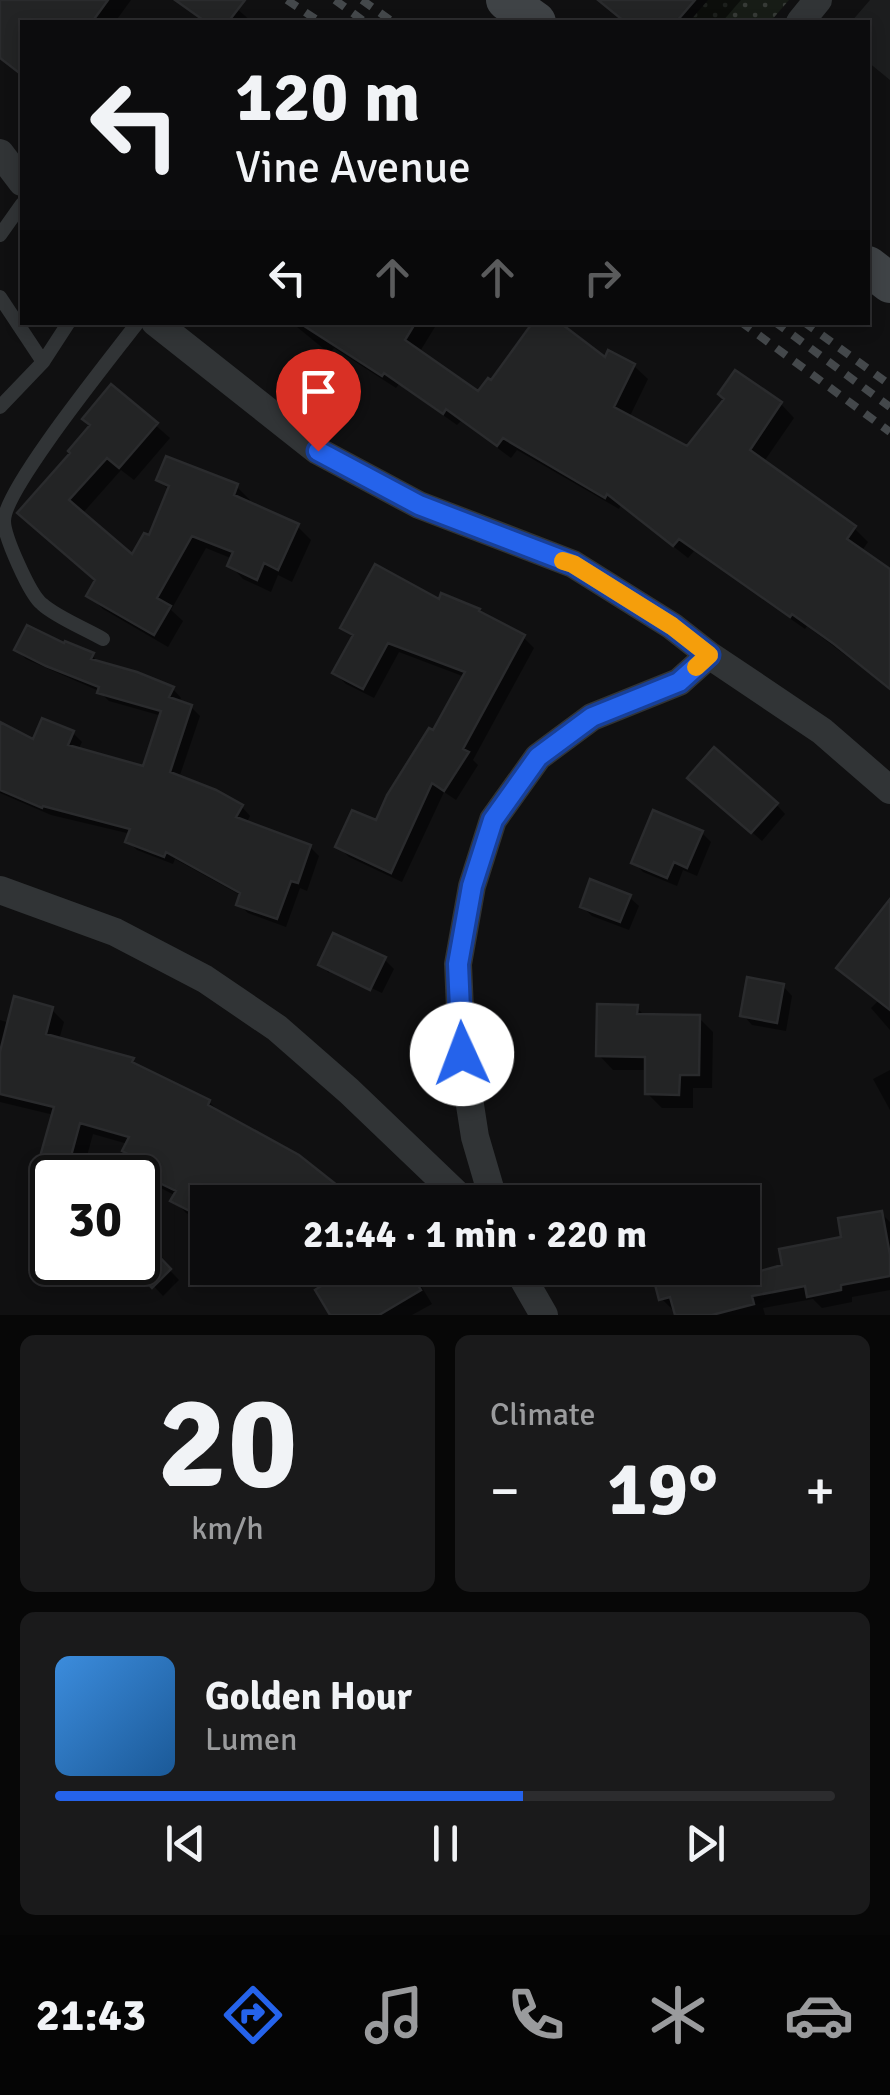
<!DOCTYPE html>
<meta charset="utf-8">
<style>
:root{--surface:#0c0c0d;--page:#1a1a1b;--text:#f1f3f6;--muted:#9a9b9d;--line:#2c2c2e;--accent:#2563eb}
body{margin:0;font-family:Signika,sans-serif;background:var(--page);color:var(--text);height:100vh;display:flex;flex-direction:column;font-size:38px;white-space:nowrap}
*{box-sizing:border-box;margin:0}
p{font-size:32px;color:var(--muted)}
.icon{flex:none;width:55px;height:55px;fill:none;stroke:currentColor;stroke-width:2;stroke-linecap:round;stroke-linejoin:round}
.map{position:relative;height:1315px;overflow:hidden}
.panel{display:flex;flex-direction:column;gap:20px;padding:20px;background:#070707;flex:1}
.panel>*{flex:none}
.guide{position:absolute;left:20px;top:20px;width:850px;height:305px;border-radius:0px;box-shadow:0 5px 15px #0003,0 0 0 2px var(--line);background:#0c0c0d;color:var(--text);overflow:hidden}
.speed{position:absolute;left:30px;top:1155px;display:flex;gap:20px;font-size:50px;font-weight:700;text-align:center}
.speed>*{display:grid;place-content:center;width:130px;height:130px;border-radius:50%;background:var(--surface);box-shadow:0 5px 15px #0003,0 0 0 2px var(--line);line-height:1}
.speed .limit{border:5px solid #111;border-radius:15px;background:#fff;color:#111}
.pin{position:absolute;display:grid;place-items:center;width:85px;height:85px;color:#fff;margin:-102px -42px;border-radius:50% 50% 50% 0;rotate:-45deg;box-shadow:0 0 10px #0007}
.pin .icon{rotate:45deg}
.me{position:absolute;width:110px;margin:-55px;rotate:358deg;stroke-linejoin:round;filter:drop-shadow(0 0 8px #0008)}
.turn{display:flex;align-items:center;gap:35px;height:210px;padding:0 50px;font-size:45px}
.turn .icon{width:130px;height:130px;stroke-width:2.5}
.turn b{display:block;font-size:70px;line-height:85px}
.lanes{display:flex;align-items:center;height:95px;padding:0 50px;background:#0003;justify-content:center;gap:50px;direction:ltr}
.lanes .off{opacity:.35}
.big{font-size:75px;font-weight:800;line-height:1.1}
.panel .tile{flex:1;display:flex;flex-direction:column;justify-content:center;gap:15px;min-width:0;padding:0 35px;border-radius:15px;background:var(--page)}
.panel .dial{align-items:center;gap:0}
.dial b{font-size:130px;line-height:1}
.song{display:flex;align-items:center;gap:30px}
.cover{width:120px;height:120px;border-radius:15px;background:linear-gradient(135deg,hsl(210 70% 55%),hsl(210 70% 35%))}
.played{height:10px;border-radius:5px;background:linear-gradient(90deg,var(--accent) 60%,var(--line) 60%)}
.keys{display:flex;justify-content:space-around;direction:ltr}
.heat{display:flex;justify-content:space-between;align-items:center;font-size:55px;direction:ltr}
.panel .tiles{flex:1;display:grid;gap:20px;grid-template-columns:1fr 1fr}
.tile:last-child{grid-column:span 2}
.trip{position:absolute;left:190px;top:1185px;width:570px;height:100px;border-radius:0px;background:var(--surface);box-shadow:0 5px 15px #0003,0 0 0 2px var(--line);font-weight:800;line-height:100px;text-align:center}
.menu{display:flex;height:160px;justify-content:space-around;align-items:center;background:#050505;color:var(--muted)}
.menu .icon{width:70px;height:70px}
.menu .on{color:var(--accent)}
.menu b{font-size:45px;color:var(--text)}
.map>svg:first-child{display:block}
</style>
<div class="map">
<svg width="890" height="1315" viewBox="0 0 890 1315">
<defs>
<pattern id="green-dots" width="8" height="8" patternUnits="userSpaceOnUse" patternTransform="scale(2.5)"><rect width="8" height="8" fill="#171c16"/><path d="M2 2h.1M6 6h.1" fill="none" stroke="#363a36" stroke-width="1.8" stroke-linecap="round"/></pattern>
</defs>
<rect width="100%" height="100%" fill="#101011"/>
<!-- built -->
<path fill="#1c1d1e" d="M870,0H890V80L868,62V22H851Z"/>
<!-- green -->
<path fill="url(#green-dots)" d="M708,0H789L770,22H689Z"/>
<!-- shadow -->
<path fill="#0007" d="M0,0H131L115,22H22V76L0,59Z
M173,0H227L252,22H204Z
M596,0H741L722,22H623Z
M291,322H438L419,353L479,395L606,360L634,366L648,379L629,418L687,450L727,400L736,373L781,404L794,418L763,463L854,528L868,542L861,552L890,574V689L807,626L805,629L694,551L688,558L621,505L619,509L517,450L511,458L461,421L457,425L399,384L396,388L334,348L330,354Z
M112,387L170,438L134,480L121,470L82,514L132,558L150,539L170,491L159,480L236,486L250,500L248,504L297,526L311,540L292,582L278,575L271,592L243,579L230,565L233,559L206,548L171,610L183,621L168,647L103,609L89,595L97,581L34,527L93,426Z
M440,602L523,637L534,648L473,760L478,765L456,800L444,792L402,882L349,857L338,846L377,824L434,734L465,677L399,652L374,698L346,684L335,673L354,638L343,628Z
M17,650L92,656L101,664L173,689L181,698L179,703L191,707L200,716L179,778L242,807L250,816L246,824L310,847L319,856L307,891L300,888L286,927L248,913L239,904L242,896L175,859L173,864L137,850L128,841L131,834L51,815L0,793V725L34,742L73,733L82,742L78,750L144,769L162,716L109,701L99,691L26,659Z
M700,787L776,804L785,814L762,841Z
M702,833L711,842L697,876L683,870L677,886L643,872L634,862Z
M629,897L639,906L629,930L592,916L582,906Z
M890,919V1030L871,1008L878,1001L839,968Z
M384,959L394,969L382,993L329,968V973L321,965Z
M783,986L792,996L786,1031L752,1025L743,1015Z
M636,1007L646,1017L699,1018L713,1032L712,1088H693V1108H662L647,1093L648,1070H613L599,1055Z
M51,1009L64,1022L59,1040L132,1060L141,1069L209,1102L222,1114L333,1185L350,1202H226L220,1199L218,1202H208L207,1224L186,1213L174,1200L176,1196L159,1187L146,1174L149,1168L138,1163L125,1150L128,1144L93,1134L81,1178H52V1195L48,1194L35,1181L54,1115L0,1102V1020L10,1023Z
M890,1070V1110L873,1079Z
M699,1195L707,1202H679Z
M881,1213L890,1222V1290L852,1297V1302L822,1308L813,1299L763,1308L765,1315H677L676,1310L674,1311L661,1298L655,1273L650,1268H716L721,1284L785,1267L844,1239Z
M151,1251L179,1280L163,1296L135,1266Z
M332,1268H410L432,1304L412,1315H333L341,1277Z"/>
<!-- building -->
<path fill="#232425" stroke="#2a2b2d" stroke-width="2.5" d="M0,0H108L92,22H22V75L0,58Z
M175,0H245L228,22H206Z
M598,0H695L676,22H625Z
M298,322H416L405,340L478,391L488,378L491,380L533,322H559L605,357L608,350L635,364L614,407L687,446L724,399L718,394L735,370L782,402L750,450L856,526L847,539L890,569V689L834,644L792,614L790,617L679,539L673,546L607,494L605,498L503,438L497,446L446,409L443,414L384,373L382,376Z
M111,384L158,423L119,468L107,458L69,500L132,554L144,533L149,535L169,486L156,480L166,456L238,484L234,495L299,524L278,570L264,563L257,580L227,566L233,552L192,536L157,598L171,606L154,635L86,596L95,580L17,513L70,453L68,451L90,425L82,419Z
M375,564L439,599L441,593L480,609L479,611L525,635L463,749L469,752L444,791L432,783L391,873L335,847L352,810L376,820L387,795L429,728L433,730L465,672L388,643L363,689L332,673L353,635L340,628Z
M27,625L64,643L65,641L94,653L91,659L137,672L174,687L169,697L192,705L170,772L216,790L243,805L236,817L311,845L298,883L291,881L277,919L236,905L240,893L166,852L164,857L125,842L130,829L43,806L42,808L0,790V722L33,739L42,718L74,731L68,745L143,766L161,711L97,693L99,687L46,666L14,650Z
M714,747L778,803L751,833L687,778Z
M653,810L703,831L687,868L674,862L667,878L631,863Z
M590,879L631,895L620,922L580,907Z
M890,899V1010L836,968Z
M333,933L386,957L370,990L318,965Z
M747,977L784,984L777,1023L740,1016Z
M14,996L53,1007L46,1034L134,1058L132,1062L210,1100L208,1105L299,1155L338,1186L353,1202H233L207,1188L194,1213L170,1201L176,1191L143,1175L148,1164L122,1151L129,1137L80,1123L65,1178H34L54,1107L0,1094V1052Z
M597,1004L638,1005L637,1014L700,1015L699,1075H680L679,1095L645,1094V1057L596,1056Z
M882,1211L890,1255V1276L841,1285V1290L807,1297L805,1286L752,1296L754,1304L712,1315H675L670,1297L659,1300L652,1273L673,1268H709L713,1284L782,1265L779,1249L841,1237L838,1218Z
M151,1248L171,1269L152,1288L132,1266Z
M329,1268H407L421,1290L379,1315H330L315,1290L337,1276Z"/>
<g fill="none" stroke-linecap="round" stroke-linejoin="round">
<!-- lane -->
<path stroke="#313436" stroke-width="14" d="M0,235L22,204
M0,297L43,362L0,407
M43,362L69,322
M103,639C86,629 56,617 42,604C30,595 4,536 4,521C4,489 114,354 138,322"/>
<!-- street -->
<path stroke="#313436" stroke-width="28" d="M800,22L818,0
M0,153L22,182
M155,322L318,451L419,505L573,564L672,626L709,655L822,731L890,790
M0,890L115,932L205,979L277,1028L349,1091L465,1202
M494,1202L475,1137L462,1054L458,964L472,886L493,820L538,757L592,717L679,682L709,655
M517,1268L544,1315"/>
<!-- secondary -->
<path stroke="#3f4346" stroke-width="40" d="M506,0L536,22
M868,266L890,283"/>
<!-- rail -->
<path stroke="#44484b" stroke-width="8" stroke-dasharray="12 10" stroke-linecap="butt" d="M287,0L320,22
M335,0L365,22
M362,0L393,22
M741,322L890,432
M775,322L890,407
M804,322L890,385"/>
</g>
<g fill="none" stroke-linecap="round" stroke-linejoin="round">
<defs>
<path id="route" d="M318,451L419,505L573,564L672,626L709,655L679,682L592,717L538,757L493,820L472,886L458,964L462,1054"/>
</defs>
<!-- route casing -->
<use href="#route" stroke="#184099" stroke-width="25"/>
<!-- route -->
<use href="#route" stroke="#2563eb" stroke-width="18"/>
<!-- slow -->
<path stroke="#f59e0b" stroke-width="18" d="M563,561L573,564L672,626L709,655L696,667"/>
</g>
</svg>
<div class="speed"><div class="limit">30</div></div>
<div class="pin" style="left:318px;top:451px;background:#d93025"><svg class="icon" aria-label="arrive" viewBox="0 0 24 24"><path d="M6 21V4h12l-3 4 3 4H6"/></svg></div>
<svg class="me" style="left:462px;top:1054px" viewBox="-20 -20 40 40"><circle r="19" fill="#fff"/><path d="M0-13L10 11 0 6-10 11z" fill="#2563eb"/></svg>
<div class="trip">21:44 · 1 min · 220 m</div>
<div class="guide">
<div class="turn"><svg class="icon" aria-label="left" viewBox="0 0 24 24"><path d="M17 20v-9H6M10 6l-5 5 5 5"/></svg><div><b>120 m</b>Vine Avenue</div></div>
<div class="lanes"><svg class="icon" aria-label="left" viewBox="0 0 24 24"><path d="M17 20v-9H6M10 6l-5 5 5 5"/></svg><svg class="icon off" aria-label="ahead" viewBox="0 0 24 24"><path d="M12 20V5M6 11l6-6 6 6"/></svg><svg class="icon off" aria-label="ahead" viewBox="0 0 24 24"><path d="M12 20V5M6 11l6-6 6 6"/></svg><svg class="icon off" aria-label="right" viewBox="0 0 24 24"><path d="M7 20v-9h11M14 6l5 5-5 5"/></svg></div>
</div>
</div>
<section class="panel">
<div class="tiles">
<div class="tile dial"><b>20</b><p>km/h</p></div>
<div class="tile"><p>Climate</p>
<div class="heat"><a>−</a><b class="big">19°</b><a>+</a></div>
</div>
<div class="tile">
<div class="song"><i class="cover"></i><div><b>Golden Hour</b><p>Lumen</p></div></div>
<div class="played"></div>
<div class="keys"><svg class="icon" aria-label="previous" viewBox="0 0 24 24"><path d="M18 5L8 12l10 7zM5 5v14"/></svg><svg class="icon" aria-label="pause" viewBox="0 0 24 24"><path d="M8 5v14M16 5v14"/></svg><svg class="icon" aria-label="next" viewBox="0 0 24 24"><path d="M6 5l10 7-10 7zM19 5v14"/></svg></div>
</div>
</div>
</section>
<nav class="menu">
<b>21:43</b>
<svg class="icon on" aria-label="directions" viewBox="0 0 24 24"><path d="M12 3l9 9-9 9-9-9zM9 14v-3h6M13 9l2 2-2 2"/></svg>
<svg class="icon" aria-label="music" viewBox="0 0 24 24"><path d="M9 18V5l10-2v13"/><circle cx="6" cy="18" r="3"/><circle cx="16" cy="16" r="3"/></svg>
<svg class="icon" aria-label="phone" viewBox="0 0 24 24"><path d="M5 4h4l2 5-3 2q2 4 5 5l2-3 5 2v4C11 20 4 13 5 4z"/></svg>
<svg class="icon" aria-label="climate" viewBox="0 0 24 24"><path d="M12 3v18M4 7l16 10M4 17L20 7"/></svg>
<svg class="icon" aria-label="car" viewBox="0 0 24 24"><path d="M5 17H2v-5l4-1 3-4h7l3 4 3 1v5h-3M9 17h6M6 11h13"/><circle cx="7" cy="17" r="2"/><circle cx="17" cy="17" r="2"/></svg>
</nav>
